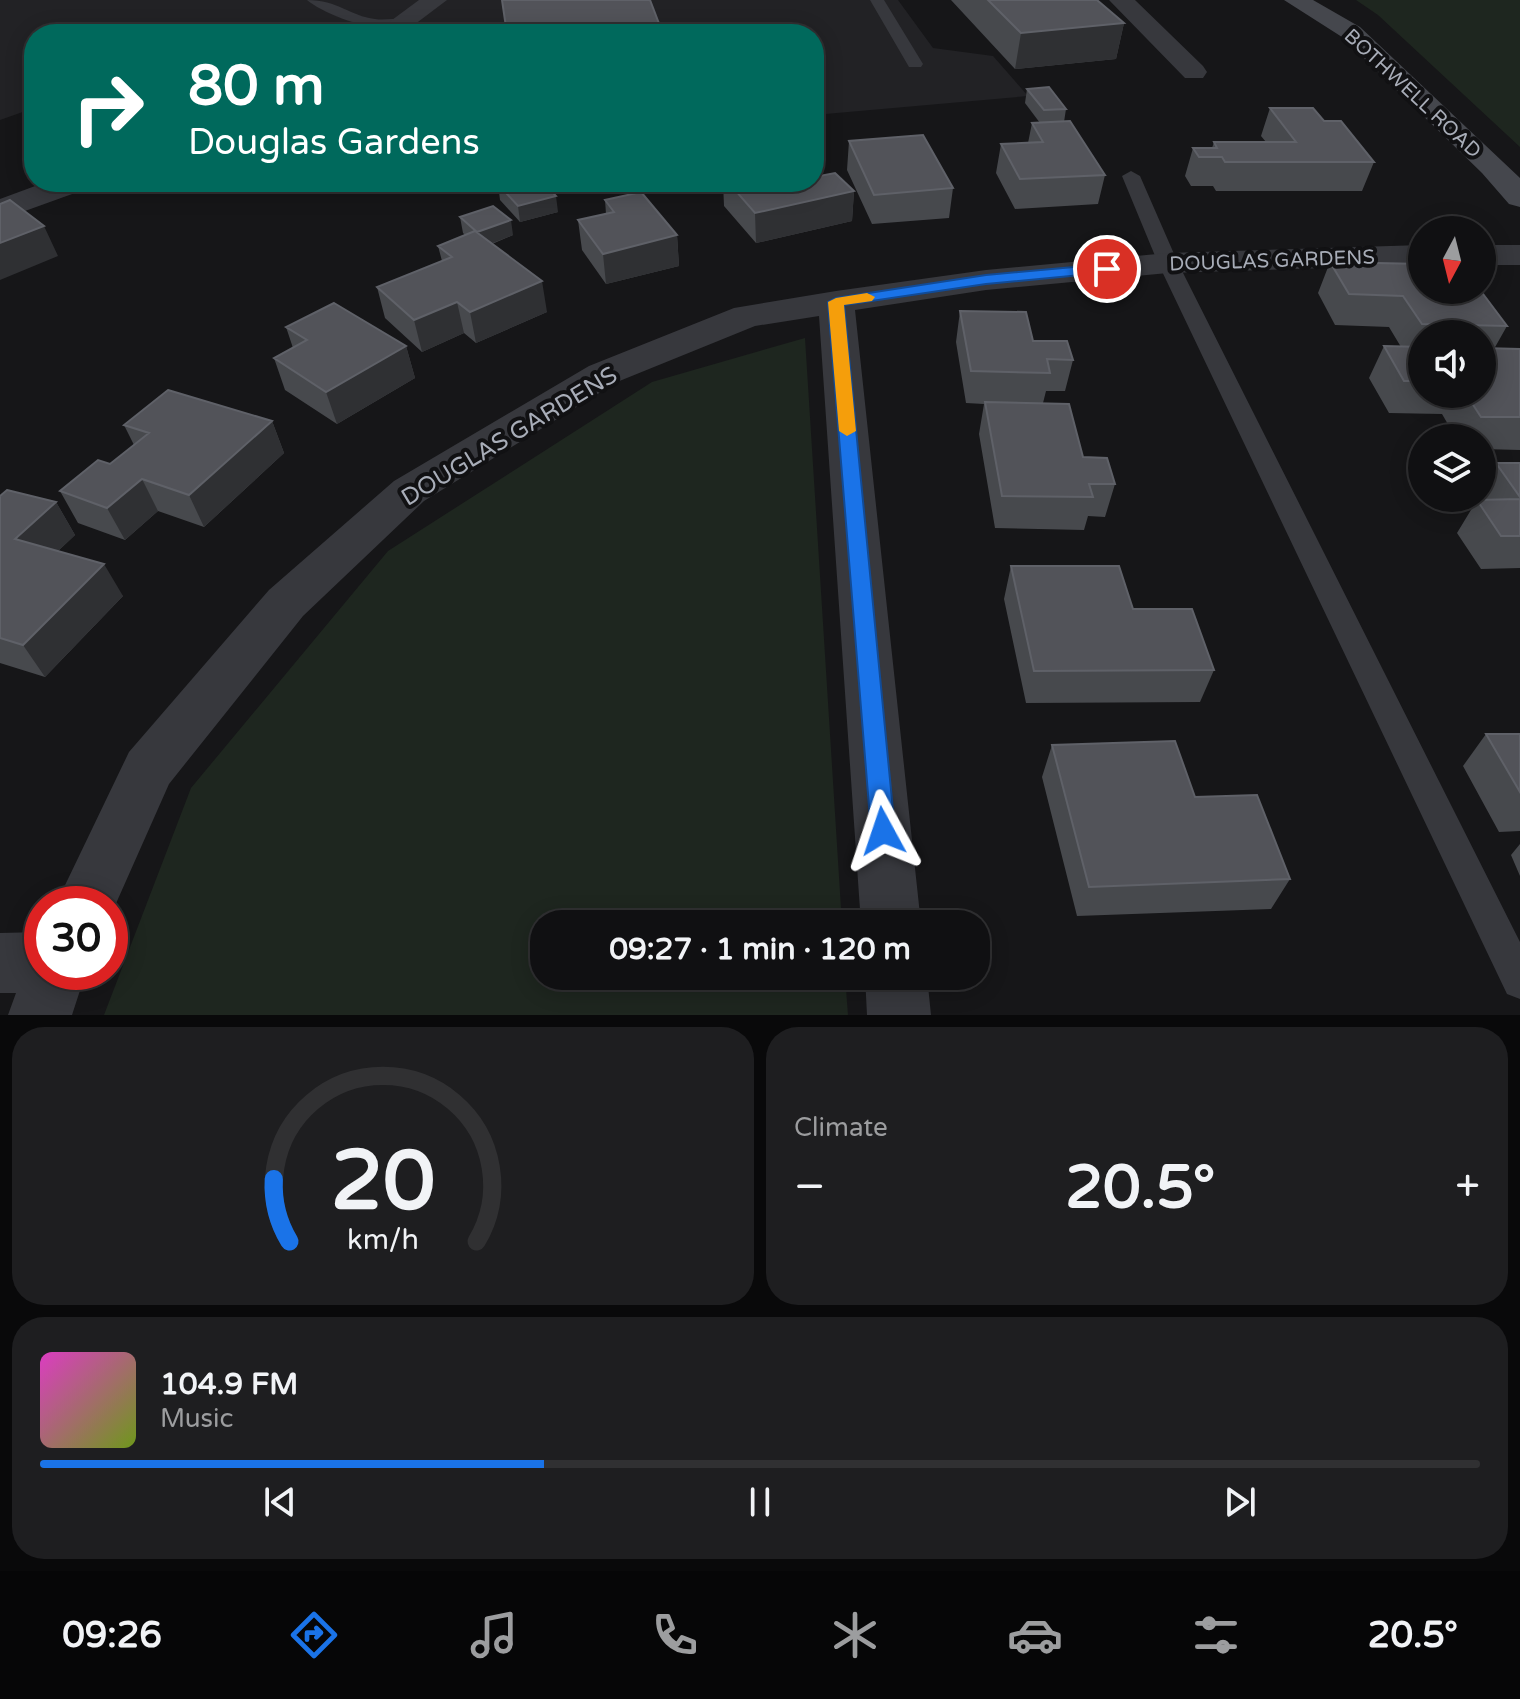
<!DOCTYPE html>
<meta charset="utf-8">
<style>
:root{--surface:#101012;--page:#1e1e20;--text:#f1f3f6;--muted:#9c9d9f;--line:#303032;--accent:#1a73e8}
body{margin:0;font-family:"Varela Round",sans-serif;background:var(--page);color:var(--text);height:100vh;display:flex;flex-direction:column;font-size:30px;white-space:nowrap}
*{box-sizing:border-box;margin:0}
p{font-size:26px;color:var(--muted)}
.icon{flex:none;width:44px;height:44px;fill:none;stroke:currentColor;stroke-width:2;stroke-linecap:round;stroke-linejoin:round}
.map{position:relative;height:1015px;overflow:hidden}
.panel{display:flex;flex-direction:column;gap:12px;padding:12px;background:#09090a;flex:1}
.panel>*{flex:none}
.top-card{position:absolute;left:24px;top:24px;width:800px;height:168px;border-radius:32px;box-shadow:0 4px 20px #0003,0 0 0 2px var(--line);background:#00695c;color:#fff;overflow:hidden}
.needle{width:52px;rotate:187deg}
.fabs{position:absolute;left:1408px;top:216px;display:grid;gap:16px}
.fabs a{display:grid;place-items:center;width:88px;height:88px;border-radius:50%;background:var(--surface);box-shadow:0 4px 20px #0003,0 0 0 2px var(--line);font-size:40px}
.speed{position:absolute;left:24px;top:886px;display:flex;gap:16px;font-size:40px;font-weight:700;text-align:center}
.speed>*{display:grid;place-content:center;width:104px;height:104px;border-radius:50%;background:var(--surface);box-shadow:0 4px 20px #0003,0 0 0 2px var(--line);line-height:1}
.speed .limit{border:12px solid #d22;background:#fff;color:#111}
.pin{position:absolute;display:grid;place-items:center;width:68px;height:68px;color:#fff;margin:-34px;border:4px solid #fff;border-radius:50%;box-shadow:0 2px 8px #0007}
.me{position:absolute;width:88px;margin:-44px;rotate:355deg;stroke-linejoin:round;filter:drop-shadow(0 0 6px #0008)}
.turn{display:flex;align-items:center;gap:28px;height:168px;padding:0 32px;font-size:36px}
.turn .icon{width:104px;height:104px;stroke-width:2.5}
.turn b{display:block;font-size:56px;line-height:68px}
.big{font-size:60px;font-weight:800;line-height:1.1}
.panel .widget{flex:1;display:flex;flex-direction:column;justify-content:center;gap:12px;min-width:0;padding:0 28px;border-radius:32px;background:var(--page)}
.panel .dial{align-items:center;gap:0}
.dial svg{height:208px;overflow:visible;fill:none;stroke:var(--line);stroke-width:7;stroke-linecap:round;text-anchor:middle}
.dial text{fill:var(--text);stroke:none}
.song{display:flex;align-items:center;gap:24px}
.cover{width:96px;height:96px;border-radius:12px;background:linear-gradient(135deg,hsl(310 70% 55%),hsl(80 70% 35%))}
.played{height:8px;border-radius:4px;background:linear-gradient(90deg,var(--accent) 35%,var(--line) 35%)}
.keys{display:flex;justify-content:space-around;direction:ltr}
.heat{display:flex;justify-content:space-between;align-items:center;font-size:44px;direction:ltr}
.panel .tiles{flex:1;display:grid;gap:12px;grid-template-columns:1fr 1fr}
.widget:last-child{grid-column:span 2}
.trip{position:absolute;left:530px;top:910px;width:460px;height:80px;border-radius:32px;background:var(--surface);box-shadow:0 4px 20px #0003,0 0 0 2px var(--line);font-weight:800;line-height:80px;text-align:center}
.tab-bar{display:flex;height:128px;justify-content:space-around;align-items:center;background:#060607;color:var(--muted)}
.tab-bar .icon{width:56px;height:56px}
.tab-bar .selected{color:var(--accent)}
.tab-bar b{font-size:36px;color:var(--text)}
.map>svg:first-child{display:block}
</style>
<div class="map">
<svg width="1520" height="1015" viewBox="0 0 1520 1015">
<rect width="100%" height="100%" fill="#161618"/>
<!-- built -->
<path fill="#222225" d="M0,0H898L933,48L993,56L1028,96L814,115V34H258L251,31L243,34H34V108L0,120Z"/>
<!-- green -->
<path fill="#1e261f" d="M1356,0H1520V147L1378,15Z
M805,338L842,924H544V976H845L848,1015H104L191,788L388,551L652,382Z"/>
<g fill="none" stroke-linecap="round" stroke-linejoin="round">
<!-- service -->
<path fill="#37383d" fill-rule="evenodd" d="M307,0C338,0 350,16 375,19C387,21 397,16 406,23C386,39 325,15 307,0Z
M870,0H884L923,64L921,67H909Z
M1131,171L1140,176L1178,263L1520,942V999L1507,994L1158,263L1122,176Z"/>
<!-- minor -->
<path fill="#37383d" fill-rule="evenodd" d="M419,0H447L402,34H373Z
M1109,0H1135L1203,66L1207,72L1203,78H1185Z
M46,182H91L86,189L0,220V199Z
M1422,245V265L1168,273L986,290L855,310L921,924H861L819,316L755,326L617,382L424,501L303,616L169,784L110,917V904H56L129,752L269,590L394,481L589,366L734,308L836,291L986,270L1168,253Z
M1482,245H1520V265H1482Z
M42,932V972H86L72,1015H8L16,993H0V933Z
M865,976H927L931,1015H867Z"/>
<!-- secondary -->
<path fill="#45474d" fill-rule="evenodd" d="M1284,0H1313L1360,27L1520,178V207L1509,204L1482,173L1342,37Z"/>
</g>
<!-- wall -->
<path fill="#47494d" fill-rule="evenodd" d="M951,0H1097L1124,23L1116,59L1015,69Z
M1027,89L1066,109L1064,122L1105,175L1098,204L1015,209L996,173L1001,144L1028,143L1032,123H1040L1025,103Z
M1270,108L1324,121L1374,162L1362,191H1216L1213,186H1191L1185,176L1193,148H1212L1214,142H1266L1261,136Z
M849,141L953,188L949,218L872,224L847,170Z
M723,182H814L854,191L852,221L756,243L724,206Z
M498,184L558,212L520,222L500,200Z
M605,200L677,235L679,266L606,284L582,250L578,220L606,214Z
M460,217L513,235L492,244L547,312L476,343L464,333L422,352L385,318L377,287L442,261L438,246L465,235L463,233Z
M1330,262L1507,326L1494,349H1520V450L1482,449V438H1456L1442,414L1389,413L1369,378L1384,346L1401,347L1389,327L1335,325L1318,293ZM1422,334H1482V394H1422Z
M960,311L1033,341L1073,360L1065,391H1046L1043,403L1083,457L1115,484L1105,517L1088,516L1084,530L995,528L979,434L984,404L966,403L956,342Z
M286,327L406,346L415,378L337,424L285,390L274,358L293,348Z
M272,421L284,453L204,527L158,511L125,540L78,523L60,491L110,464L134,445L124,425Z
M1496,463H1520V568L1481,569L1457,533L1477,500H1480L1479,498H1482V487Z
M0,496L56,502L75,535L58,551L123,596L45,677L0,663Z
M1011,566L1133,609L1214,670L1200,702L1026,703L1004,599Z
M1486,734H1520V831L1499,832L1463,766Z
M1052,745L1195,797L1290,879L1271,909L1077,916L1042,777Z
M1520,844V876L1511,855Z"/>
<!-- shaded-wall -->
<path fill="#2f3033" d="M1124,23L1116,59L1015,69L1021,33Z
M854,191L852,221L756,243L755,213Z
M556,196L558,212L520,222L518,206Z
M511,220L513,235L480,248L477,232Z
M44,226L58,256L0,280V243Z
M677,235L679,266L606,284L603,254Z
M542,281L547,312L476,343L470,312Z
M457,302L464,333L422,352L414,320Z
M406,346L415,378L337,424L326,392Z
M272,421L284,453L204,527L189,495Z
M142,479L158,511L125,540L107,508Z
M56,502L75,535L36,572L15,539Z
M104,564L123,596L45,677L23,645Z"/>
<!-- building -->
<path fill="#525359" stroke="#5f6168" stroke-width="2" d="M502,0H650L663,34H507Z
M988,0H1097L1124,23L1021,33Z
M1049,87L1066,109L1044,110L1027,89Z
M1270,108H1313L1324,121H1341L1374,162H1225L1222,157H1199L1193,148H1217L1214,142H1296Z
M1070,121L1105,175L1020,179L1001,144L1043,142L1032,123Z
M923,135L953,188L874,195L849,141Z
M835,173L854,191L755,213L728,182H814V177Z
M506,182H543L556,196L518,206L498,184Z
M641,192L677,235L603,254L578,220L614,212L605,200Z
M10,200L44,226L0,243V204Z
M493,206L511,220L477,232L460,217Z
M475,231L542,281L470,312L457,302L414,320L377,287L452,257L438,246Z
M1330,262L1422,264V290H1480L1507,326L1422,324L1403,296L1349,294Z
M334,303L406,346L326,392L274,358L307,340L286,327Z
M960,311L1026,312L1033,341H1067L1073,360L1047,359L1050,373L971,371Z
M1384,346L1422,347V381H1404Z
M1482,348L1520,349V417H1481L1466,394H1482Z
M168,390L272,421L189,495L142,479L107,508L60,491L98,460L110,464L149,433L124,425Z
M985,402L1069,404L1083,457L1107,458L1115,484H1089L1093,497L1002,496Z
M1496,463H1520V497Z
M7,490L56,502L15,539L104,564L23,645L0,638V496Z
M1520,499V536H1501L1477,500Z
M1011,566H1119L1133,609H1192L1214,670L1034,671Z
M1486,734H1520V792Z
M1175,741L1195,797L1257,795L1290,879L1089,887L1052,745Z"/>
<!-- route -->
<path fill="#1a73e8" stroke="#114b97" stroke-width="2" d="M1107,264L1115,269L1112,272L986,284L844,305L895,831L891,838L883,841L875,838L871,831L828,302L836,298L986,275Z"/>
<!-- slow -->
<path fill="#f59e0b" d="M867,293L875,297L872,301L844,305L856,431L847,436L839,431L828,302L836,298Z"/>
<g text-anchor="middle" stroke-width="8" stroke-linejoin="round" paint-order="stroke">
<!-- far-street labels -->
<g font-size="20" fill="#a8adb8" stroke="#111113">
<text transform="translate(1413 93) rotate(43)" y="7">BOTHWELL ROAD</text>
<text transform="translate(1272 260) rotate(-2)" y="7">DOUGLAS GARDENS</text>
</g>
<!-- street labels -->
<g font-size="24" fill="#a8adb8" stroke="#111113">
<text transform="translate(509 436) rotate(-31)" y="8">DOUGLAS GARDENS</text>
</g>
</g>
</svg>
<div class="fabs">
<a><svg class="needle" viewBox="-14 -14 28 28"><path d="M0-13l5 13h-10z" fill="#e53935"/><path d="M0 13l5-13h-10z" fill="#9c9d9f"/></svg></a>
<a><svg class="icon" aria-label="sound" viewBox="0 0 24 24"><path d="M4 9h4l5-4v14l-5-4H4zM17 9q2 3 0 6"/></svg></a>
<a><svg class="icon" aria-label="layers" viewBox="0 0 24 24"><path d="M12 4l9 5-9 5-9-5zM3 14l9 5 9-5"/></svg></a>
</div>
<div class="speed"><div class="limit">30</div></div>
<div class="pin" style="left:1107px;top:269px;background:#d93025"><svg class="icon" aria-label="arrive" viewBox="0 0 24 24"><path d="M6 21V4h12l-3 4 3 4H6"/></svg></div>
<svg class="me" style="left:883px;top:831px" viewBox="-20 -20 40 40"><path d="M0-17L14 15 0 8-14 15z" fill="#1a73e8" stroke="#fff" stroke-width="4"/></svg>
<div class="trip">09:27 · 1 min · 120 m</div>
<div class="top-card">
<div class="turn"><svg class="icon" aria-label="right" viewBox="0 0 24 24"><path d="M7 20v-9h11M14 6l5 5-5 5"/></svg><div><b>80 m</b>Douglas Gardens</div></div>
</div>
</div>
<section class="panel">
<div class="tiles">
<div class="widget dial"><svg viewBox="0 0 100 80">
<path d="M14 69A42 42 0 1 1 86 69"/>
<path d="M14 69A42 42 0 0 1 8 45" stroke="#1a73e8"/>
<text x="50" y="56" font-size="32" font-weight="700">20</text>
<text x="50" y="72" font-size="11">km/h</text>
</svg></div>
<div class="widget"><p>Climate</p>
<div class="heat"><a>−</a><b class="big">20.5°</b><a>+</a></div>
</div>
<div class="widget">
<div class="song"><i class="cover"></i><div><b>104.9 FM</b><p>Music</p></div></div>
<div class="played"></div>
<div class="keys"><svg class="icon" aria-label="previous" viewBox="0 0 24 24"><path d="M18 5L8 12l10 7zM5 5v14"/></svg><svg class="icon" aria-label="pause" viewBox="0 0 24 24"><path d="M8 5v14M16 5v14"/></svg><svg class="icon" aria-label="next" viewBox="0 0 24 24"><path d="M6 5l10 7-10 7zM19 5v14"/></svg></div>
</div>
</div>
</section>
<nav class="tab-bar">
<b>09:26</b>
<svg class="icon selected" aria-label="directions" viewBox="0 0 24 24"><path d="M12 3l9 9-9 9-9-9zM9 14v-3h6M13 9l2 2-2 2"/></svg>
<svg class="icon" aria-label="music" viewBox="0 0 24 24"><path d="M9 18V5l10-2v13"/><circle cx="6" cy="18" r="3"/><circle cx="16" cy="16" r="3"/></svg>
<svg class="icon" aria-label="phone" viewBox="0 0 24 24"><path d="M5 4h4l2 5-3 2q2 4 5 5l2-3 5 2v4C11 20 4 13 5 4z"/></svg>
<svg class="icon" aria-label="climate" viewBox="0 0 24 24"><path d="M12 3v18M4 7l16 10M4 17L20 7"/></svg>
<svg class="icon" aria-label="car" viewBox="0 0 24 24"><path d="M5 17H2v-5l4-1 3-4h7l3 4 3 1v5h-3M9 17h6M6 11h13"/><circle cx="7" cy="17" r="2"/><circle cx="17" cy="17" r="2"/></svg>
<svg class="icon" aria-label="filters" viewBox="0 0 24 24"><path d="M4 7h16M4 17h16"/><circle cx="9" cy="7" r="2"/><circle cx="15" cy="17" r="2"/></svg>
<b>20.5°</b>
</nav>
